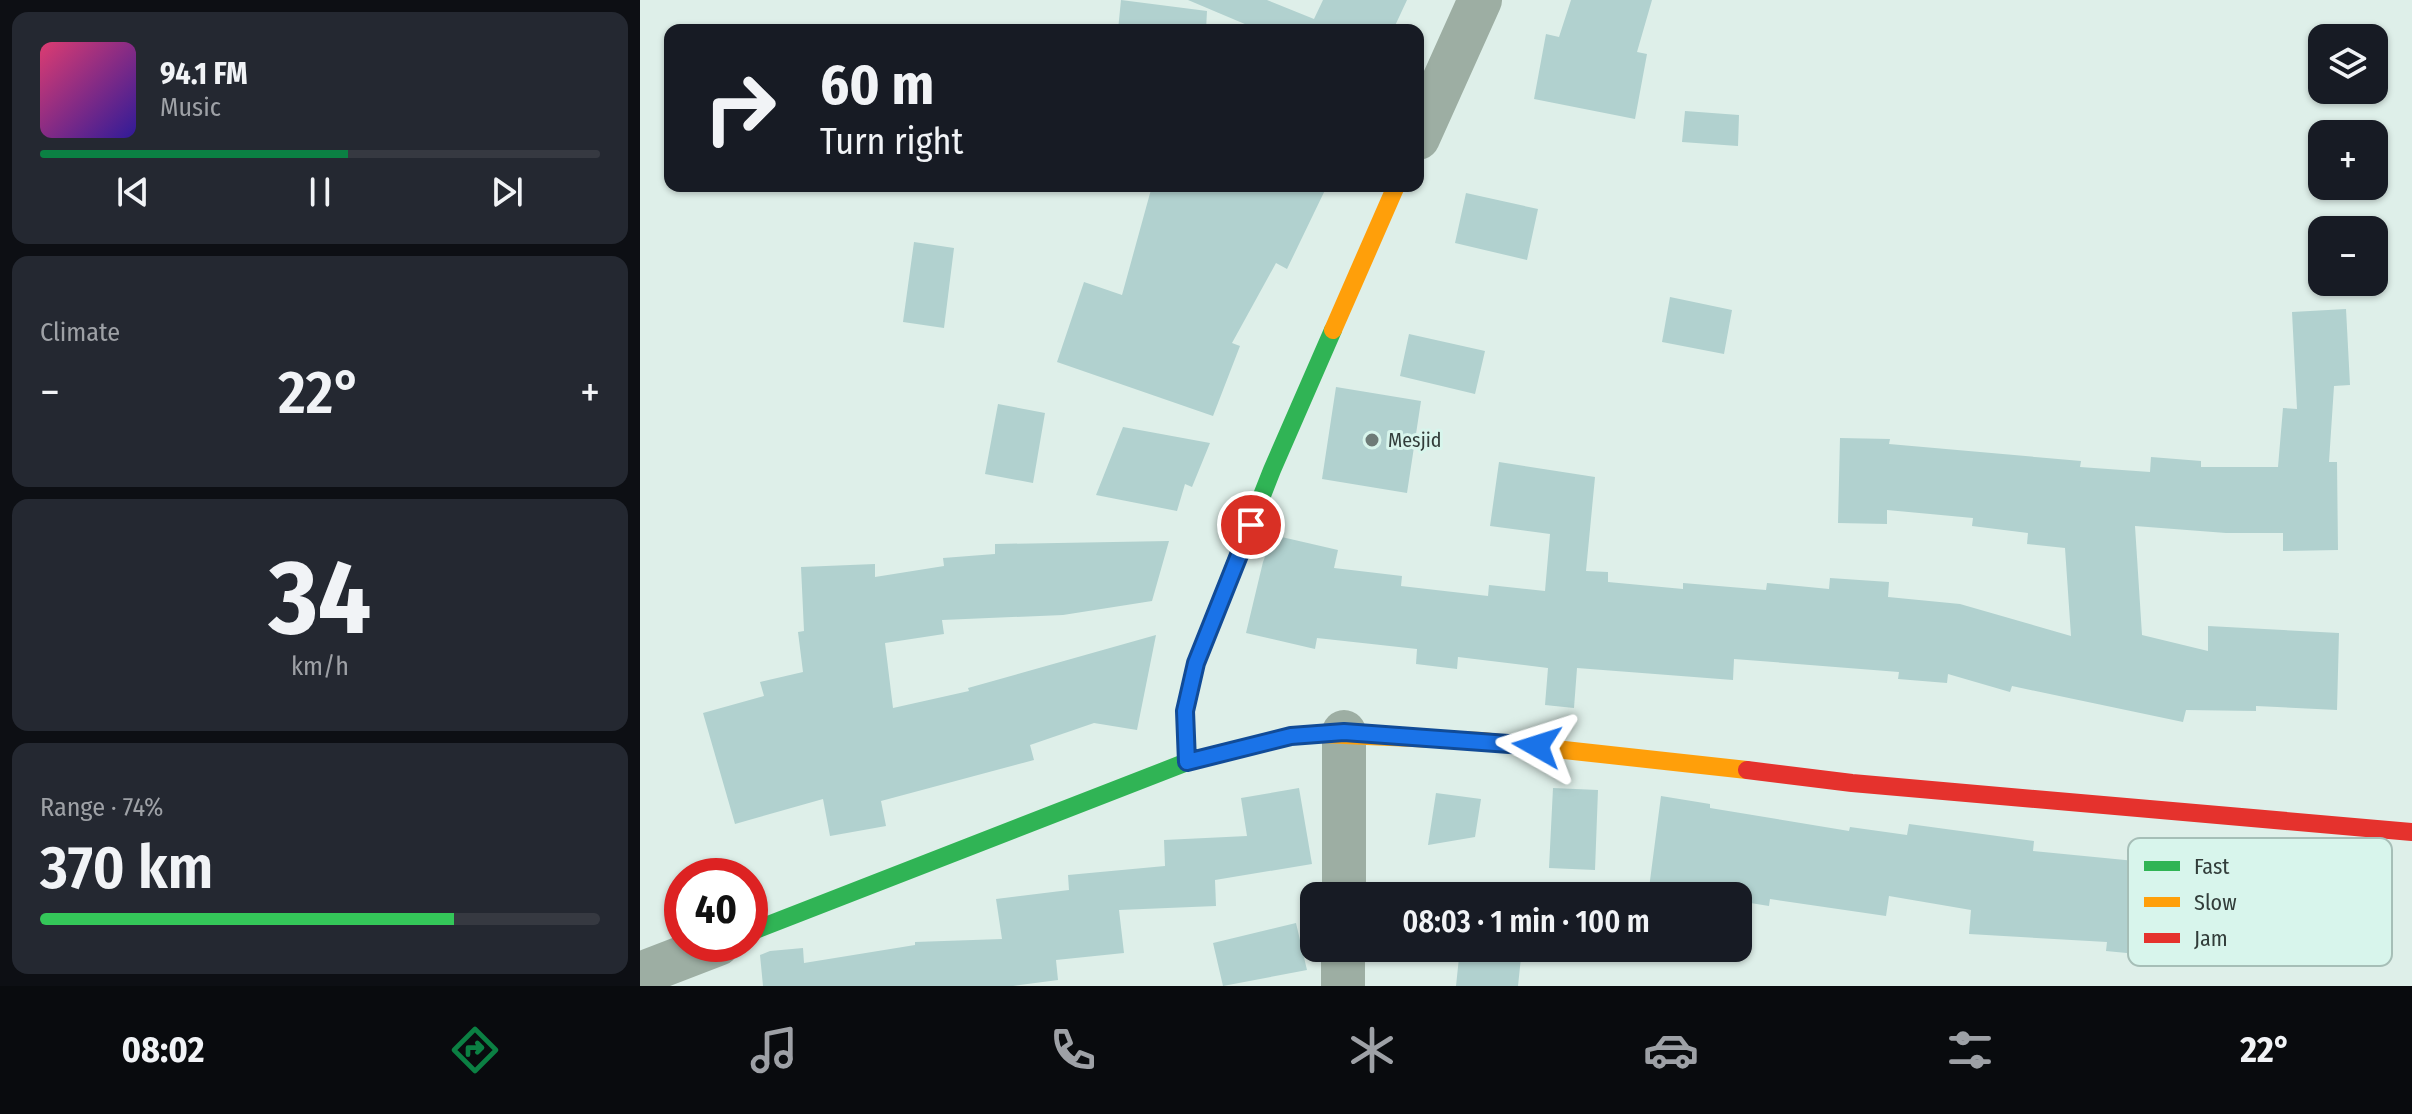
<!DOCTYPE html>
<meta charset="utf-8">
<style>
:root{--surface:#171b24;--page:#242831;--text:#f1f3f6;--muted:#9ea1a6;--line:#363941;--accent:#0b8043}
body{margin:0;font-family:"Fira Sans Condensed",sans-serif;background:var(--page);color:var(--text);height:100vh;display:flex;flex-direction:column;font-size:30px;white-space:nowrap}
*{box-sizing:border-box;margin:0}
p{font-size:26px;color:var(--muted)}
.icon{flex:none;width:44px;height:44px;fill:none;stroke:currentColor;stroke-width:2;stroke-linecap:round;stroke-linejoin:round}
.map{position:relative;flex:1;overflow:hidden}
.drawer{display:flex;flex-direction:column;gap:12px;padding:12px;background:#0d0f14;width:640px}
.drawer>*{flex:none}
.top-card{position:absolute;left:24px;top:24px;width:760px;height:168px;border-radius:16px;box-shadow:0 2px 6px #0004;background:#171b24;color:var(--text);overflow:hidden}
.buttons{position:absolute;left:1668px;top:24px;display:grid;gap:16px}
.buttons a{display:grid;place-items:center;width:80px;height:80px;border-radius:16px;background:var(--surface);box-shadow:0 2px 6px #0004;font-size:40px}
.speed{position:absolute;left:24px;top:858px;display:flex;gap:16px;font-size:40px;font-weight:700;text-align:center}
.speed>*{display:grid;place-content:center;width:104px;height:104px;border-radius:50%;background:var(--surface);box-shadow:0 2px 6px #0004;line-height:1}
.speed .limit{border:12px solid #d22;background:#fff;color:#111}
.pin{position:absolute;display:grid;place-items:center;width:68px;height:68px;color:#fff;margin:-34px;border:4px solid #fff;border-radius:50%;box-shadow:0 2px 8px #0007}
.me{position:absolute;width:88px;margin:-44px;rotate:276deg;stroke-linejoin:round;filter:drop-shadow(0 0 6px #0008)}
.turn{display:flex;align-items:center;gap:28px;height:168px;padding:0 24px;font-size:36px}
.turn .icon{width:104px;height:104px;stroke-width:2.5}
.turn b{display:block;font-size:56px;line-height:68px}
.big{font-size:60px;font-weight:600;line-height:1.1}
.drawer .widget{flex:1;display:flex;flex-direction:column;justify-content:center;gap:12px;min-width:0;padding:0 28px;border-radius:16px;background:var(--page)}
.drawer .dial{align-items:center;gap:0}
.dial b{font-size:104px;line-height:1}
.song{display:flex;align-items:center;gap:24px}
.cover{width:96px;height:96px;border-radius:12px;background:linear-gradient(135deg,hsl(340 70% 55%),hsl(250 70% 35%))}
.played{height:8px;border-radius:4px;background:linear-gradient(90deg,var(--accent) 55%,var(--line) 55%)}
.keys{display:flex;justify-content:space-around;direction:ltr}
.heat{display:flex;justify-content:space-between;align-items:center;font-size:44px;direction:ltr}
.charge{height:12px;border-radius:6px;background:linear-gradient(90deg,#34c759 74%,var(--line) 0)}
.trip{position:absolute;left:660px;top:882px;width:452px;height:80px;border-radius:16px;background:var(--surface);box-shadow:0 2px 6px #0004;font-weight:600;line-height:80px;text-align:center}
.menu{display:flex;height:128px;justify-content:space-around;align-items:center;background:#090b0e;color:var(--muted)}
.menu .icon{width:56px;height:56px}
.menu .selected{color:var(--accent)}
.menu b{font-size:36px;color:var(--text)}
main{display:flex;flex:1;min-height:0}
.map>svg:first-child{display:block}
</style>
<main>
<section class="drawer">
<div class="widget">
<div class="song"><i class="cover"></i><div><b>94.1 FM</b><p>Music</p></div></div>
<div class="played"></div>
<div class="keys"><svg class="icon" aria-label="previous" viewBox="0 0 24 24"><path d="M18 5L8 12l10 7zM5 5v14"/></svg><svg class="icon" aria-label="pause" viewBox="0 0 24 24"><path d="M8 5v14M16 5v14"/></svg><svg class="icon" aria-label="next" viewBox="0 0 24 24"><path d="M6 5l10 7-10 7zM19 5v14"/></svg></div>
</div>
<div class="widget"><p>Climate</p>
<div class="heat"><a>−</a><b class="big">22°</b><a>+</a></div>
</div>
<div class="widget dial"><b>34</b><p>km/h</p></div>
<div class="widget"><p>Range · 74%</p><b class="big">370 km</b><div class="charge"></div></div>
</section>
<div class="map">
<svg width="1772" height="986" viewBox="0 0 1772 986">
<rect width="100%" height="100%" fill="#deefe9"/>
<!-- building -->
<path fill="#b1d1cf" d="M481,0L567,11L566,30H478Z
M548,0H627L674,19L683,0H767L753,30H619Z
M931,0H1012L997,52L1007,54L995,119L894,99L906,34L919,37Z
M1045,111L1099,115L1098,146L1042,142Z
M512,186H687L647,269L636,263L592,343L600,346L573,416L417,362L444,282L482,295Z
M826,193L898,209L887,260L815,243Z
M274,242L314,248L304,328L263,322Z
M1030,297L1092,310L1084,354L1022,342Z
M1706,309L1710,385L1694,386L1689,462H1697L1698,550L1643,551V533H1586L1495,526L1502,635L1568,651V626L1699,633L1697,710L1616,706V711L1546,710L1543,722L1372,686L1370,692L1308,674L1307,683L1258,679L1259,672L1094,659L1093,680L937,668L934,708L905,705L908,668L818,657L817,669L776,664L777,649L677,638L675,649L606,633L623,562L633,535L698,550L694,568L762,576L761,586L848,596L849,585L905,591L910,534L850,526L859,462L955,477L946,571L968,572V582L1043,589V583L1126,590L1127,583L1189,589L1190,578L1249,582L1248,597L1320,604L1431,636L1425,548L1387,544L1388,533L1332,526L1333,518L1247,510V524L1198,523L1200,438L1250,439L1249,444L1441,461L1440,467L1510,472L1511,457L1561,461V467H1638L1643,408L1657,409L1652,312Z
M769,334L845,351L835,394L760,376Z
M696,387L781,401L767,493L682,479Z
M358,404L405,413L393,483L345,474Z
M483,427L570,443L552,487L545,484L537,511L456,495Z
M529,541L512,601L423,615L302,620L304,634L245,643L253,708L329,691L328,688L516,635L497,730L454,723L390,745L394,760L241,801L246,826L190,836L183,799L95,824L63,713L124,696L120,682L163,672L158,632L164,631L161,567L235,564V577L304,566L303,558L355,554V544Z
M659,788L672,864L575,880L576,906L479,910L484,953L416,960L418,980L373,986H123L120,955L130,951L163,948L164,963L275,945V942L362,939L356,899L429,890L428,875L525,866L524,840L607,836L601,798Z
M913,788L958,790L955,870L909,868Z
M796,793L841,799L835,837L788,845Z
M1021,796L1070,804V808L1209,831L1210,827L1267,835L1269,824L1394,841L1393,851L1526,864L1518,956L1466,951L1467,942L1329,934L1331,910L1249,896L1246,916L1130,899L1129,906L1098,901V896H1008Z
M656,923L667,970L583,986L573,943Z
M820,948H882L878,986H816Z"/>
<g fill="none" stroke-linecap="round" stroke-linejoin="round">
<!-- street -->
<path stroke="#9daea3" stroke-width="44" d="M778,138L840,0
M704,896V732
M0,974L78,944
M703,986V948"/>
<!-- fast -->
<path stroke="#30b455" stroke-width="18" d="M547,762L545,711L556,663L632,470L693,330
M110,932L547,762L651,736L681,734"/>
<!-- slow -->
<path stroke="#ff9f0a" stroke-width="18" d="M693,330L756,186
M681,734L842,741L1107,770"/>
<!-- jam -->
<path stroke="#e5322d" stroke-width="18" d="M1107,770L1212,783L1772,832"/>
</g>
<g fill="none" stroke-linecap="round" stroke-linejoin="round">
<defs>
<path id="route" d="M611,525L556,663L545,711L547,762L651,736L704,732L897,746"/>
</defs>
<!-- route casing -->
<use href="#route" stroke="#114b97" stroke-width="20"/>
<!-- route -->
<use href="#route" stroke="#1a73e8" stroke-width="14"/>
</g>
<!-- markers -->
<circle fill="#6e7b77" stroke="#d8f5ec" stroke-width="3" cx="732" cy="440" r="8"/>
<g text-anchor="middle" stroke-width="6" stroke-linejoin="round" paint-order="stroke">
<!-- poi labels -->
<g font-size="20" fill="#323d3a" stroke="#d8f5ec" text-anchor="start">
<text x="748" y="447">Mesjid</text>
</g>
</g>
<!-- legend -->
<rect x="1488" y="838" width="264" height="128" rx="12" fill="#d8f5ec" stroke="#a6beb7" stroke-width="2"/>
<rect x="1504" y="861" width="36" height="10" fill="#30b455"/>
<rect x="1504" y="897" width="36" height="10" fill="#ff9f0a"/>
<rect x="1504" y="933" width="36" height="10" fill="#e5322d"/>
<g font-size="22" fill="#323d3a">
<text x="1554" y="874">Fast</text>
<text x="1554" y="910">Slow</text>
<text x="1554" y="946">Jam</text>
</g>
</svg>
<div class="buttons">
<a><svg class="icon" aria-label="layers" viewBox="0 0 24 24"><path d="M12 4l9 5-9 5-9-5zM3 14l9 5 9-5"/></svg></a>
<a>+</a>
<a>−</a>
</div>
<div class="speed"><div class="limit">40</div></div>
<div class="pin" style="left:611px;top:525px;background:#d93025"><svg class="icon" aria-label="arrive" viewBox="0 0 24 24"><path d="M6 21V4h12l-3 4 3 4H6"/></svg></div>
<svg class="me" style="left:897px;top:746px" viewBox="-20 -20 40 40"><path d="M0-17L14 15 0 8-14 15z" fill="#1a73e8" stroke="#fff" stroke-width="4"/></svg>
<div class="trip">08:03 · 1 min · 100 m</div>
<div class="top-card">
<div class="turn"><svg class="icon" aria-label="right" viewBox="0 0 24 24"><path d="M7 20v-9h11M14 6l5 5-5 5"/></svg><div><b>60 m</b>Turn right</div></div>
</div>
</div>
</main>
<nav class="menu">
<b>08:02</b>
<svg class="icon selected" aria-label="directions" viewBox="0 0 24 24"><path d="M12 3l9 9-9 9-9-9zM9 14v-3h6M13 9l2 2-2 2"/></svg>
<svg class="icon" aria-label="music" viewBox="0 0 24 24"><path d="M9 18V5l10-2v13"/><circle cx="6" cy="18" r="3"/><circle cx="16" cy="16" r="3"/></svg>
<svg class="icon" aria-label="phone" viewBox="0 0 24 24"><path d="M5 4h4l2 5-3 2q2 4 5 5l2-3 5 2v4C11 20 4 13 5 4z"/></svg>
<svg class="icon" aria-label="climate" viewBox="0 0 24 24"><path d="M12 3v18M4 7l16 10M4 17L20 7"/></svg>
<svg class="icon" aria-label="car" viewBox="0 0 24 24"><path d="M5 17H2v-5l4-1 3-4h7l3 4 3 1v5h-3M9 17h6M6 11h13"/><circle cx="7" cy="17" r="2"/><circle cx="17" cy="17" r="2"/></svg>
<svg class="icon" aria-label="filters" viewBox="0 0 24 24"><path d="M4 7h16M4 17h16"/><circle cx="9" cy="7" r="2"/><circle cx="15" cy="17" r="2"/></svg>
<b>22°</b>
</nav>
